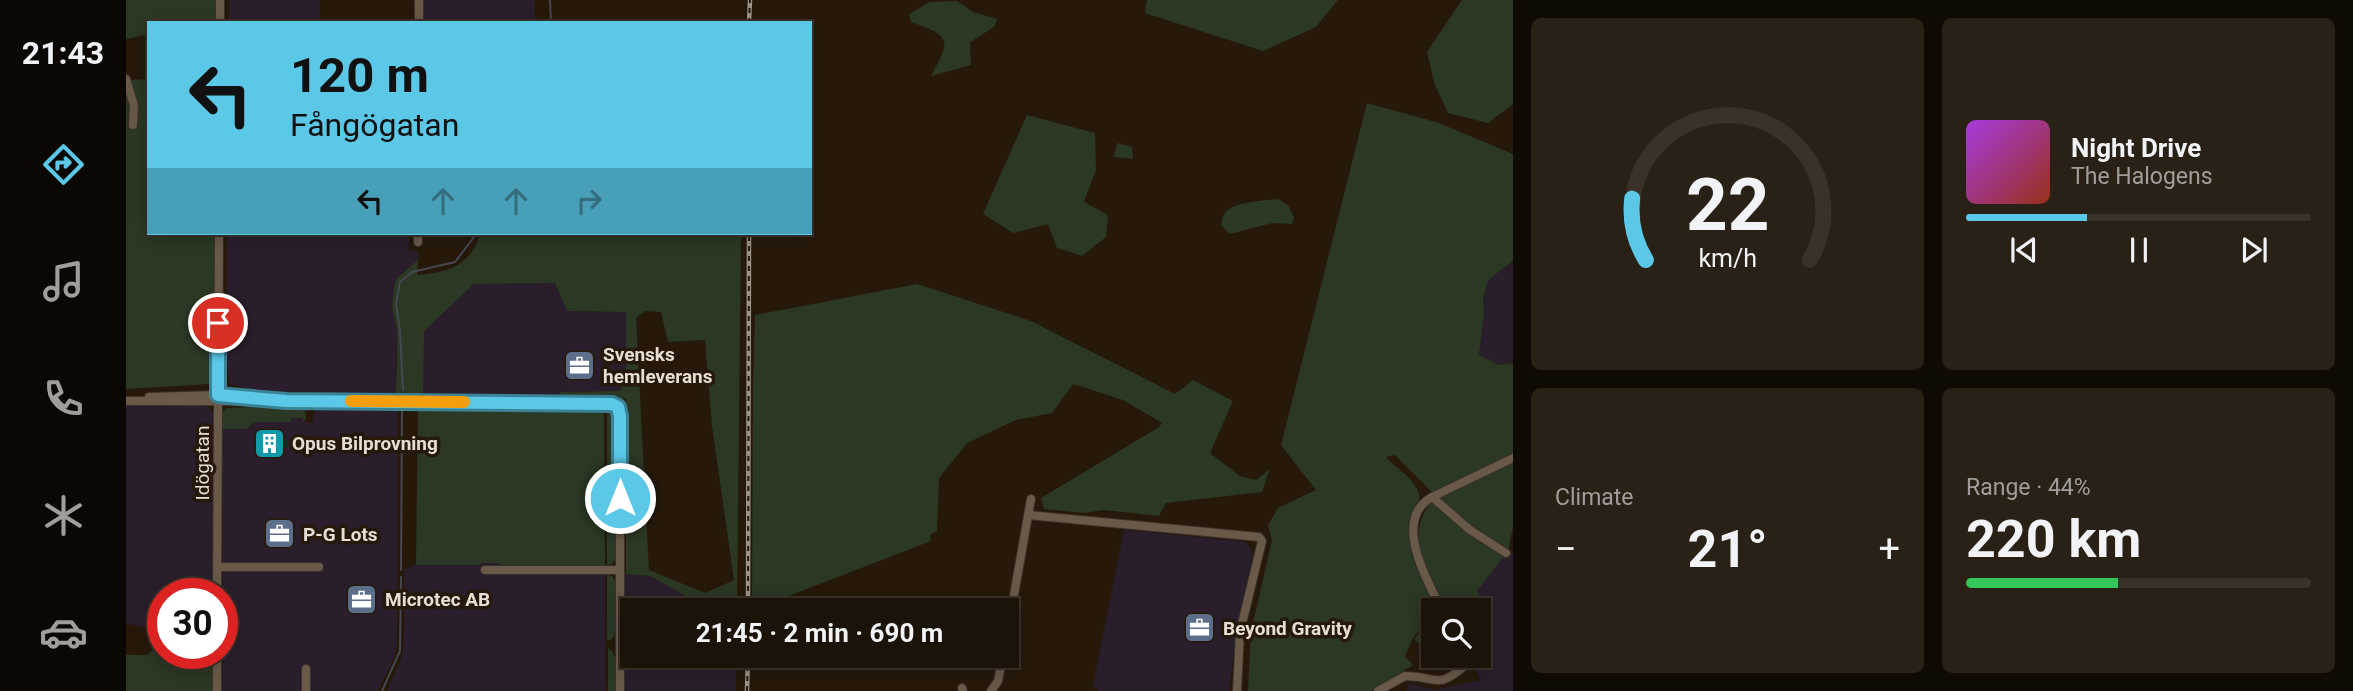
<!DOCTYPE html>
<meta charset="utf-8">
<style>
:root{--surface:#1c1308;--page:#292016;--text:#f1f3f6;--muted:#a09e9c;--line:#3a3229;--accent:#5ac8e6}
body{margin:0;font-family:Roboto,sans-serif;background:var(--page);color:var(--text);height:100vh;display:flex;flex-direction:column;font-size:26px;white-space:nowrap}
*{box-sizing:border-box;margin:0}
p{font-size:23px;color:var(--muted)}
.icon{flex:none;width:38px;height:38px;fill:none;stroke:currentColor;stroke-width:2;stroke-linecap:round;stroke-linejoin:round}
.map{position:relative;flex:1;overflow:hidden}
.panel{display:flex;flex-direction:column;gap:18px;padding:18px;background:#0f0a04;width:840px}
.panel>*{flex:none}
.hud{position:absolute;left:21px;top:21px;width:665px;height:214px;border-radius:0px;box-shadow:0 4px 18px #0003,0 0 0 2px var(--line);background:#5ac8e6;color:#111;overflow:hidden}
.fabs{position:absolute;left:1295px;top:598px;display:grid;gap:14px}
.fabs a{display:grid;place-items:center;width:70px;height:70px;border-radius:0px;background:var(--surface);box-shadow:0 4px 18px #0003,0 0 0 2px var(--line);font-size:35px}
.speed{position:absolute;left:21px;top:578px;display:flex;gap:14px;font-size:35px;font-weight:700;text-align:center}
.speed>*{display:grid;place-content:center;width:91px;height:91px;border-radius:50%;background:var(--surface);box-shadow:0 4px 18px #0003,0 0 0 2px var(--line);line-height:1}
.speed .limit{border:10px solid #d22;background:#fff;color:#111}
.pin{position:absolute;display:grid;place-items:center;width:60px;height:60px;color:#fff;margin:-30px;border:4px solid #fff;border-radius:50%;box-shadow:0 2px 7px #0007}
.me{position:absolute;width:77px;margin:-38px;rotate:0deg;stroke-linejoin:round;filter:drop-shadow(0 0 5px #0008)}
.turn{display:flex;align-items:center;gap:24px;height:147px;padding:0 28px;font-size:32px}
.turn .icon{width:91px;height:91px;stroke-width:2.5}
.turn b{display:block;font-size:49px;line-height:60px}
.lanes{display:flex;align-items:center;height:66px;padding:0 28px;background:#0003;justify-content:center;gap:35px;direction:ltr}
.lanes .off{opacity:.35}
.big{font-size:52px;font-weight:700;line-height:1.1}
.panel .widget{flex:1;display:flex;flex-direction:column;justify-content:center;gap:10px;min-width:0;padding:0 24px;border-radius:10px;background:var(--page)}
.panel .dial{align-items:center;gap:0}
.dial svg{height:182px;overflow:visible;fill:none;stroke:var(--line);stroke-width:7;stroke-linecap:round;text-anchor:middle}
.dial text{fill:var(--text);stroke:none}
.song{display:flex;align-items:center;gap:21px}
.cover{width:84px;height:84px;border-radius:10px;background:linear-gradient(135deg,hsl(280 70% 55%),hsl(10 70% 35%))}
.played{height:7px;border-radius:4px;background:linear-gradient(90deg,var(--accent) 35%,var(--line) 35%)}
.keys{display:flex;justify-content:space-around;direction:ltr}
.heat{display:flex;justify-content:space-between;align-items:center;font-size:38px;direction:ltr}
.charge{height:10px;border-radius:5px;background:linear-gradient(90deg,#34c759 44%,var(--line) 0)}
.panel .tiles{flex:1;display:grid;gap:18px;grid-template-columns:repeat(2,1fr)}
.trip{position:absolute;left:494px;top:598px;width:399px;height:70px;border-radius:0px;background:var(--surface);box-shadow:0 4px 18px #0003,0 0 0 2px var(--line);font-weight:700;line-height:70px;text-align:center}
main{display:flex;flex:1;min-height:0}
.tab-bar{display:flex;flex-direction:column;width:126px;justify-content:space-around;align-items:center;background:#0b0803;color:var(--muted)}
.tab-bar .icon{width:49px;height:49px}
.tab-bar .on{color:var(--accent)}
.tab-bar b{font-size:32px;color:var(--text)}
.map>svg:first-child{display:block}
</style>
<main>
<nav class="tab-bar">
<b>21:43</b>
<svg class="icon on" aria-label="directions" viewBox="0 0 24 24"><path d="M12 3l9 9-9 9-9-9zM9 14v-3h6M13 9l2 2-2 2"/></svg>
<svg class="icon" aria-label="music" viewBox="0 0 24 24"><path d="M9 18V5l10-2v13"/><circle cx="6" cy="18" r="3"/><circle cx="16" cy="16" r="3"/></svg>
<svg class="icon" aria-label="phone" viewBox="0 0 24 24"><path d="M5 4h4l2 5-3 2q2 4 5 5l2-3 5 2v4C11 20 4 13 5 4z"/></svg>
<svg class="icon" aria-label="climate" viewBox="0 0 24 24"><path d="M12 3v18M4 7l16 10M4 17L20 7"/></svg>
<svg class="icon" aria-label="car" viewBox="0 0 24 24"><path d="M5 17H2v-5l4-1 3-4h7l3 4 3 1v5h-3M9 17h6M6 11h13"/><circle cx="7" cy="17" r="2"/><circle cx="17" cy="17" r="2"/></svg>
</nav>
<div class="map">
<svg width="1387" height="691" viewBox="0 0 1387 691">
<rect width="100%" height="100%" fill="#26190a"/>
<!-- industrial -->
<path fill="#2a1e2c" d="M103,0H194V22L103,23Z
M298,0H409V23H298Z
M101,233H283V251H292V260L271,278L266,306L271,331L269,398L258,393H161L122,389L104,384L100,360Z
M1387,261V362L1373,365L1353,355L1358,314L1357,299L1362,280Z
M429,283L441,311L500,312V380L494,391L434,392L441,398H297V331L348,284Z
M0,405H79L88,414L87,593H37V633L0,623Z
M193,405H271V643L268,658L252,691H96L97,429H120L129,422H164L165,418H178V422H187L188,412Z
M998,530L1120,542L1127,553L1109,641L1103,691H972L967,685Z
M1382,551L1387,553V691H1281L1283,683L1309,690L1354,680L1345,660L1347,656H1353L1355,639L1353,634L1366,617L1351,591Z
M355,563H371L380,567L479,566V691H261L275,659L278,643V569L290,565H354Z
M499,574L524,576L583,609L611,610L506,611V656H610V691H499Z"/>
<!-- green -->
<path fill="#2b3823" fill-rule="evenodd" d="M0,0H90V23H23V34L0,39Z
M1021,0H1212L1190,27L1137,51L1019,13Z
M1336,0H1387V104L1362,123L1322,113L1309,85L1301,52Z
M831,1L847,12L871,19L868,27L844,42L845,65L805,76C825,38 826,37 785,22L783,14L804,2Z
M0,77L6,80L23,79V233H89V358L85,384L0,389Z
M1241,103L1313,123L1387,154V261L1362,280L1357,299L1358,314L1353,355L1373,365L1387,363V456L1308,494L1269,455L1260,457C1269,467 1290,480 1293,494C1295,505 1286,520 1284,531C1281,558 1300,586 1311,608L1287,638L1279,656L1287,665L1245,691H1122L1125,632L1146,540L1142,525L1152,508L1190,490L1155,445Z
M901,115L969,133L970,170L958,202L982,215L980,237L956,256L931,248L922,224L887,233L857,214Z
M991,143L1006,147L1007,159L988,157Z
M1152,199L1162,205L1168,217L1166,224L1146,223L1104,234L1095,225C1096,220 1097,213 1102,210C1111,202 1140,200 1152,199Z
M355,233H615L611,610L583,609L524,576L500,574V399L441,398L433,392L494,391L500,380V312L441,311L429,283L348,284L298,331L297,398H269L271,363V331L266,306L268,287L271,278L292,260L291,275C325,272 343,266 355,233ZM519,311L535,312L542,342L579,340L586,426L608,580L579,593L523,570L510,318Z
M791,284L905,321L1049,394L1067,380L1107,401L1084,453L1114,476L1130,480L1144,469L1136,492L1040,503L1033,516L978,510L958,513L918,509L915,498L1033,427L1036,423L997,400L947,384L926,413L890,420L841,443L813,478L811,531L804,535L805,541L626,610L627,386L629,315Z
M131,405H172L179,410L180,419L177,422V418H165V422H129L120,429H97V412L100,408L129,407Z
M292,405L329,406L331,409H345L349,406H478L479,566L380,567L371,563H355L354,565H290Z
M481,407L489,417L490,556L488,562L481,566Z
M1387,461V527L1382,551L1353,534L1312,497Z
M1306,501L1342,533L1378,556L1351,591L1366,617L1353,634V611H1319C1302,574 1276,538 1306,501Z
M481,574L487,577L490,583L489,634L486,639L481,641Z
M1301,624L1307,629V655L1288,639Z
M31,632L37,633V653H87V691H0V655H21L30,647Z
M482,648C495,656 490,677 490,691H482Z"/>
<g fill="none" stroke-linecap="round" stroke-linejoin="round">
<!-- stream -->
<path stroke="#464851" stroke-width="2" d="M424,0L425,23
M277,390L274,331L270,304L274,282L286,272L329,262L351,233
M275,570L276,410
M256,691L274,651L275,577"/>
<defs>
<path id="minor" d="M94,23V0
M293,23V0
M0,79L8,105L7,125
M292,242V233
M23,397L92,395L139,398
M0,401L467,402L489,405L494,417V691
M1306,497L1344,530L1380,553
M902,515L1133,537L1136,541L1114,632L1111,691
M91,567H193
M359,570H494
M91,593L93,233
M1316,611C1302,581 1265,520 1306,497L1387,458
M880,640L905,499
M91,653V691
M180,669V691
M836,688L837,691
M865,691L872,681L877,656
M1252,691L1279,676C1313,676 1309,691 1340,665L1337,656"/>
</defs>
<!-- minor casing -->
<use href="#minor" stroke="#3a302b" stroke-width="10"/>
<!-- minor -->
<use href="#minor" stroke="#695948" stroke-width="8"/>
<defs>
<path id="rail" d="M623,23L624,0
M622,611L623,233
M621,691L622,656"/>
</defs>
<!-- rail casing -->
<use href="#rail" stroke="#9e9387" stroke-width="4.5"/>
<!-- rail -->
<use href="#rail" stroke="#26190a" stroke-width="2" stroke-dasharray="5" stroke-linecap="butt"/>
</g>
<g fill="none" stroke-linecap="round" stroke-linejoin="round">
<defs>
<path id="route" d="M92,323V395L160,401L486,404L492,407L494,416V498"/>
</defs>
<!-- route casing -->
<use href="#route" stroke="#3a8296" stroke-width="18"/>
<!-- route -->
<use href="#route" stroke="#5ac8e6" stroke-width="12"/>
<!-- slow -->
<path stroke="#f59e0b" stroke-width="12" d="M225,401L338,402"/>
</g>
<!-- icons -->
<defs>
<symbol id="office-square" viewBox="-11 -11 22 22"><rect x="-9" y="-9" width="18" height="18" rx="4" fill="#5c6f8a" stroke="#26190a"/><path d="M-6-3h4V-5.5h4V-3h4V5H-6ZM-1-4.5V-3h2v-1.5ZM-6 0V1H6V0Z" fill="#fff"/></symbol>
<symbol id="building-square" viewBox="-11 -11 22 22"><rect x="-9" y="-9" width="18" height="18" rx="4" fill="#0f9aa8" stroke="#26190a"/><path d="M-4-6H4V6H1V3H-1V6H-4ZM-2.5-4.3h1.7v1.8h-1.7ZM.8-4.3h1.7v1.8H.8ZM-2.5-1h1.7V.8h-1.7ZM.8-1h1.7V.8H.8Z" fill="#fff"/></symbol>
</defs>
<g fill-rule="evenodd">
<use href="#office-square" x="436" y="348" width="35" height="35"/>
<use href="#building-square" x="126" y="426" width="35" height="35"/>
<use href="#office-square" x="136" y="516" width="35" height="35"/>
<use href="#office-square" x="218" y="582" width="35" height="35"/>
<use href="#office-square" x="1056" y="610" width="35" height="35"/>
</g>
<g text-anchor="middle" stroke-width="7" stroke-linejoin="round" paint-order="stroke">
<!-- poi labels -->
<g font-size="19" font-weight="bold" fill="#e8ded5" stroke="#26190a" text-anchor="start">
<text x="477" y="361">Svensks<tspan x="477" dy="22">hemleverans</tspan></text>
<text x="166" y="450">Opus Bilprovning</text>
<text x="177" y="541">P-G Lots</text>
<text x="259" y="606">Microtec AB</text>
<text x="1097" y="635">Beyond Gravity</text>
</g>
<!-- street labels -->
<g font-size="19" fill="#e8ded5" stroke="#26190a">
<text transform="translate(76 463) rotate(-90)" y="7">Idögatan</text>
</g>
</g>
</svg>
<div class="fabs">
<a><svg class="icon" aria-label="search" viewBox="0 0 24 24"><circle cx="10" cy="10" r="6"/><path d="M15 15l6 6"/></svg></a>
</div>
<div class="speed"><div class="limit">30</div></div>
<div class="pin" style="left:92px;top:323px;background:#d93025"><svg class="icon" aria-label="arrive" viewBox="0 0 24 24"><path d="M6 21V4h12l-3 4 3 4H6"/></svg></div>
<svg class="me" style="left:494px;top:498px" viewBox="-20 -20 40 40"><circle r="17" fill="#5ac8e6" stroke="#fff" stroke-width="3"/><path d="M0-11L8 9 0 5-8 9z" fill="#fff"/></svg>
<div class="trip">21:45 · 2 min · 690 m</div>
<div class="hud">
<div class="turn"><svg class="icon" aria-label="left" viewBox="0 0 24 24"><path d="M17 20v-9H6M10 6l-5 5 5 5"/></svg><div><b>120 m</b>Fångögatan</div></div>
<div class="lanes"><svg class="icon" aria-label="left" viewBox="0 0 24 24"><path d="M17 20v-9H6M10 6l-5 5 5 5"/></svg><svg class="icon off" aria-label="ahead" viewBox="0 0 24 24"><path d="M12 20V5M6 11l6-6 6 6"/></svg><svg class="icon off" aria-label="ahead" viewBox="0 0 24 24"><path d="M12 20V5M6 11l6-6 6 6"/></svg><svg class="icon off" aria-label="right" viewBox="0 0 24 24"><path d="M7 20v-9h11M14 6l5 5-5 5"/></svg></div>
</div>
</div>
<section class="panel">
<div class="tiles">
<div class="widget dial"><svg viewBox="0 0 100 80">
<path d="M14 69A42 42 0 1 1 86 69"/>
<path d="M14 69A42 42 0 0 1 8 42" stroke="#5ac8e6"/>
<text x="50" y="56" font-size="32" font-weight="700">22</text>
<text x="50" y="72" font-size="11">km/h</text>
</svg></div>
<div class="widget">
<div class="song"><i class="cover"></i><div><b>Night Drive</b><p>The Halogens</p></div></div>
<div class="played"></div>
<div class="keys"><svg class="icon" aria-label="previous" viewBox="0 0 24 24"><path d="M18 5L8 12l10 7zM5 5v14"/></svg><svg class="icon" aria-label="pause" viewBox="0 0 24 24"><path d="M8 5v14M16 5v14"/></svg><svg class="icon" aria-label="next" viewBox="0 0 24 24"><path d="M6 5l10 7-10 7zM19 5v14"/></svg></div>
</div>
<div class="widget"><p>Climate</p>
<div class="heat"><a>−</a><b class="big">21°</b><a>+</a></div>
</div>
<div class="widget"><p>Range · 44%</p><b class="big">220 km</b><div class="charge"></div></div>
</div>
</section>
</main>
